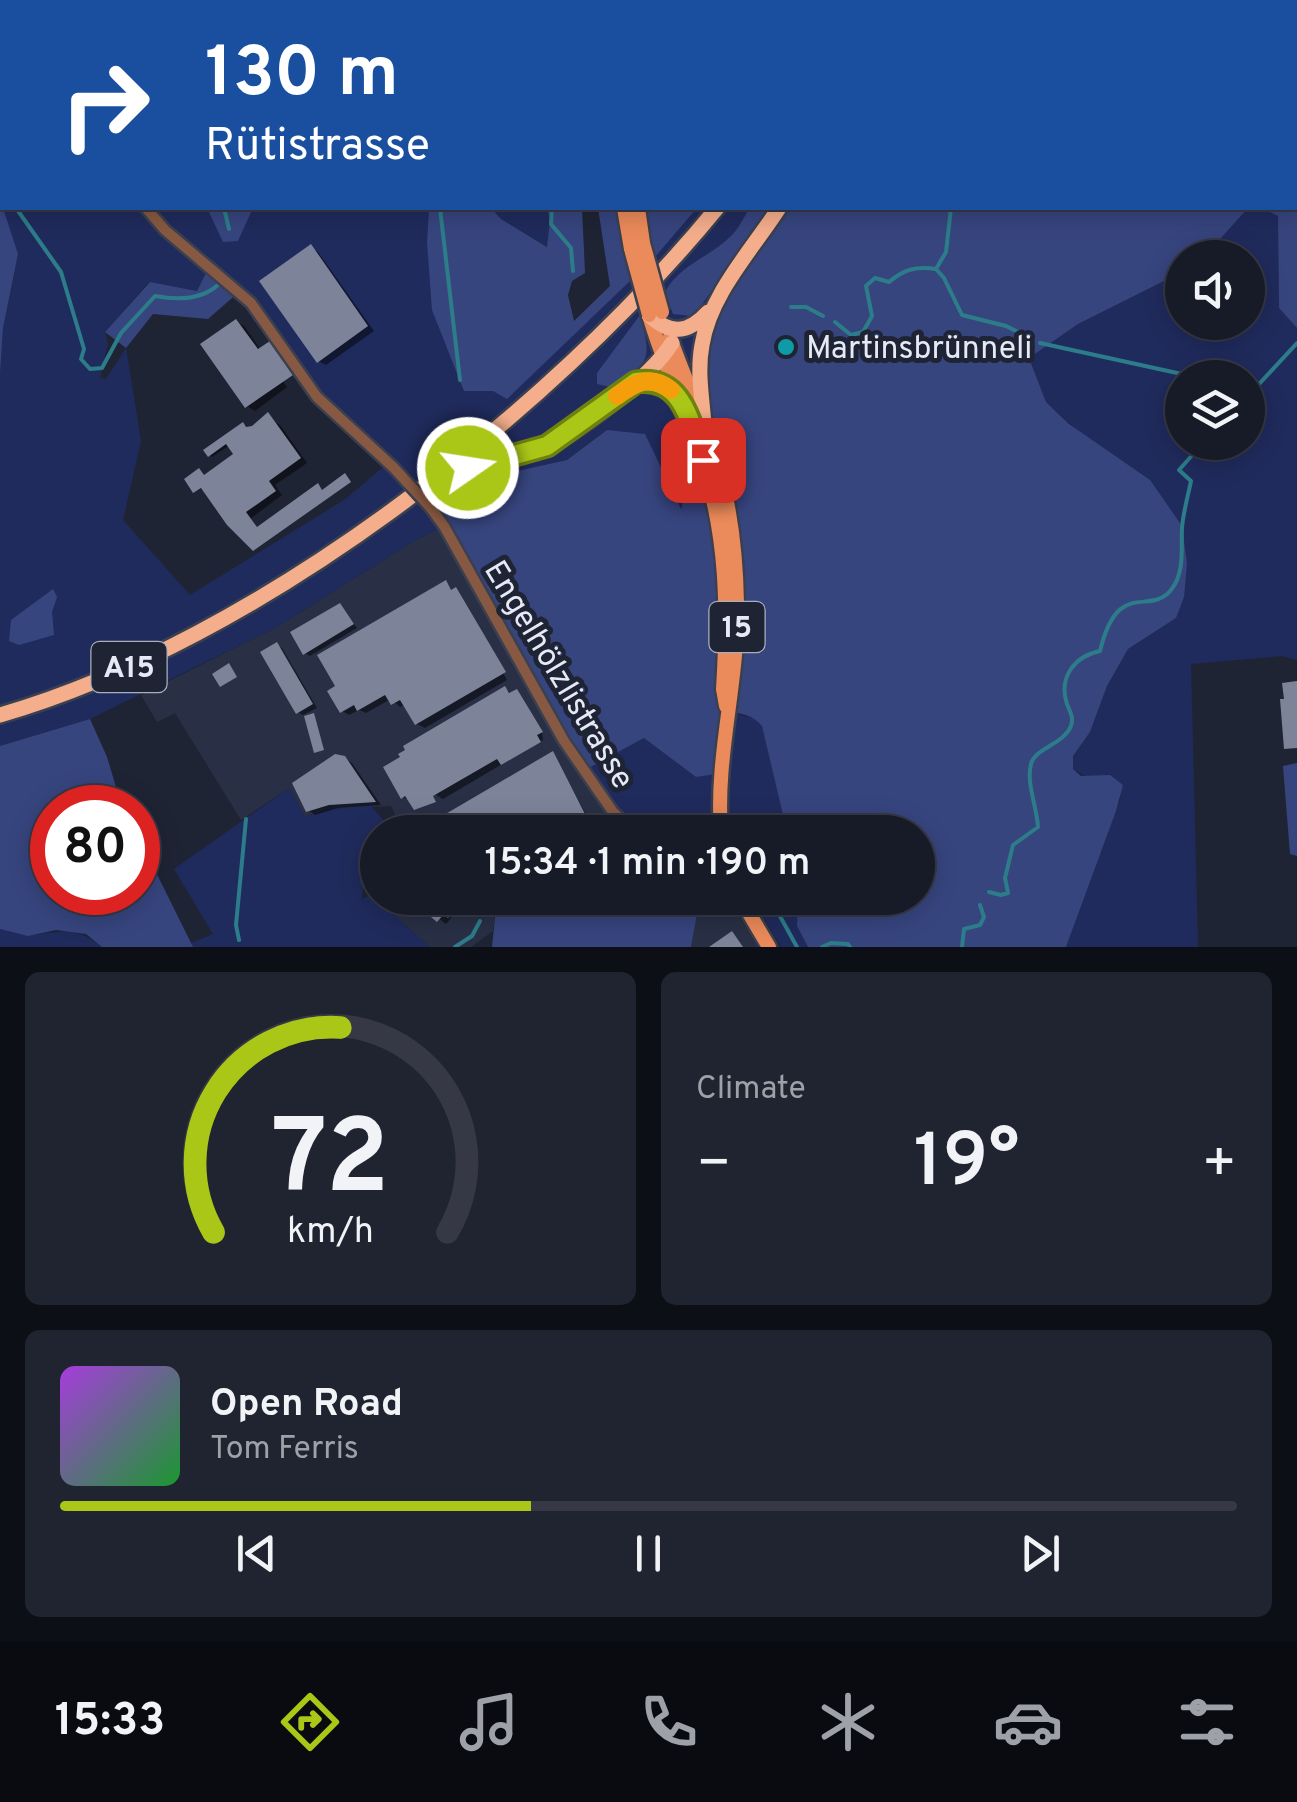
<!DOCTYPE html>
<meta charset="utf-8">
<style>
:root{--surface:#171b28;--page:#202430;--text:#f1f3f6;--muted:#9ea1a8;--line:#363945;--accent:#aac717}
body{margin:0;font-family:Overpass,sans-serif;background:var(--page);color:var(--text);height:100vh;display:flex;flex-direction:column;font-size:38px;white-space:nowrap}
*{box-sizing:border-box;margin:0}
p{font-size:32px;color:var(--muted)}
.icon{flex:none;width:55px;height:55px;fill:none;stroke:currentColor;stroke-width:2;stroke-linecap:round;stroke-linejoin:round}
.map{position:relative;height:947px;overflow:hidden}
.details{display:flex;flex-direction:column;gap:25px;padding:25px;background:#0d0f16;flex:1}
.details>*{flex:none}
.banner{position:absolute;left:0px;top:0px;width:1298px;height:210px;box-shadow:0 5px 25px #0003,0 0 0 2px var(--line);background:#1a4fa0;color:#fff;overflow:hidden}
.controls{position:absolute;left:1165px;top:240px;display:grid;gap:20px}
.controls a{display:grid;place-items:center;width:100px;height:100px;border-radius:50%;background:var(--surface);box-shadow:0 5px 25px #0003,0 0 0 2px var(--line);font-size:50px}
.speed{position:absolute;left:30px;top:785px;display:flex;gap:20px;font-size:50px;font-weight:700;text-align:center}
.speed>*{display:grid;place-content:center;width:130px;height:130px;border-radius:50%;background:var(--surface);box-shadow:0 5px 25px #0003,0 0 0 2px var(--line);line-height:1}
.speed .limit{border:15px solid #d22;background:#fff;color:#111}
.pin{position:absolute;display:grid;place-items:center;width:85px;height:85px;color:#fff;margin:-42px;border-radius:20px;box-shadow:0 5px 15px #0006}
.me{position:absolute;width:110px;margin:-55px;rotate:77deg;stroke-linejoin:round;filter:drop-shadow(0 0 8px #0008)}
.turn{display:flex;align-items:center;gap:35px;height:210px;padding:0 40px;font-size:45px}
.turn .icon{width:130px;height:130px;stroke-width:2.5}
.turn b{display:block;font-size:70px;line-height:85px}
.big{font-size:75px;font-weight:600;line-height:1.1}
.details .card{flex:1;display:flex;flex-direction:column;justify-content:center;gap:15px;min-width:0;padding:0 35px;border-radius:15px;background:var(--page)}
.details .dial{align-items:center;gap:0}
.dial svg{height:260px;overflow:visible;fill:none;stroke:var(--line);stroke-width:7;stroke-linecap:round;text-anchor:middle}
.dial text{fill:var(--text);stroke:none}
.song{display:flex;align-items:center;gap:30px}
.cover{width:120px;height:120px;border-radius:15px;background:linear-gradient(135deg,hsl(280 70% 55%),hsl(130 70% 35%))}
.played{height:10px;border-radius:5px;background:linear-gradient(90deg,var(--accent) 40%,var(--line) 40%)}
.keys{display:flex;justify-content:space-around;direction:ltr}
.heat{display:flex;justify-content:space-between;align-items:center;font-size:55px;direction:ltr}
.details .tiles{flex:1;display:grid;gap:25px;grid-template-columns:1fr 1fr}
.card:last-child{grid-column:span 2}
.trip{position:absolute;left:360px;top:815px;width:575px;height:100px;border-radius:50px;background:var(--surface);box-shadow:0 5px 25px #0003,0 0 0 2px var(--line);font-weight:600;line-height:100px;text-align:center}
.dock{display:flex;height:160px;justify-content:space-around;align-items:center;background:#090b10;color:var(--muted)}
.dock .icon{width:70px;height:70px}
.dock .active{color:var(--accent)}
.dock b{font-size:45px;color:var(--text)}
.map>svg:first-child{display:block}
</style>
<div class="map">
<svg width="1297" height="947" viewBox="0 0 1297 947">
<rect width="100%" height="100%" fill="#1f2435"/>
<!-- built -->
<path fill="#293046" d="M444,526L631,832H403L391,806L330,809L305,817L289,788L241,820L175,713L157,722L141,695L277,627L414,541Z
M377,892L378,898H497L493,931L471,947H430L371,895Z
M700,898H728L758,947H691Z"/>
<!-- green -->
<path fill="#202b5d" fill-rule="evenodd" d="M0,0L31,2H2V208H207L238,241L253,208H429L427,242L464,391H493L629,281L618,208H645L654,257L697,208H779L704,424L681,511L607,430L567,460L499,475L444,526L414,541L277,627L90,719L0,746V374L3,328L18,255L0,209ZM209,268L268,326L317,397L388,463L344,500L190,595L123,520L141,441L126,348L106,379L100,378L108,344L105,332L149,282L197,291Z
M64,0H748L755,2H61Z
M491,208H547L550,220L548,247L501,219Z
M1248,208H1261L1278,216L1279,308L1297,328V660L1282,656L1191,664L1198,947H1066L1121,797L1073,769V756L1090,732L1107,686L1128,649L1176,618L1187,563L1182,526L1046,402L1029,358L1078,324L1182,272V322H1248V258L1204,257ZM1182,378H1248V442H1182Z
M726,712L755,718L762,725L787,832H631L583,771L644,738L696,777Z
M289,788L305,817L330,809L371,806L386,823L375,834L377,850L365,857L362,899L371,895L430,947H193L191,943L213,934L174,869Z
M752,898H798L797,926L808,947H781Z
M0,929C10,931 22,936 32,935C63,932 75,926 102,947H0Z"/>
<!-- forest -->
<path fill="#37457f" d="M868,0H1297V328L1279,308L1278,216L1261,208H1295V2H867Z
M0,199L18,254L3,328L0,374Z
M207,208H253L238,241L223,242Z
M429,208H491L501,219L547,247L550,220L547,208H582L585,273L572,281L568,295L574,321L610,286L598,208H618L630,281L507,399L493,391H464L432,310L427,242Z
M645,208H697L654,258Z
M750,208H769L696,313L692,316L673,314L665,292C680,264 711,257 732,235C740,227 744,216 750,208Z
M779,208H1248L1204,257L1182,258V272L1078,324L1029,358L1046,402L1069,424L1150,480L1182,526L1187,563L1184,597L1176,618L1128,649L1107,686L1090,732L1073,756V769L1081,776L1110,775L1123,785L1116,811L1066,947H808L797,926L798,898H918V832H787L762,726C753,715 741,713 727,712L722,773L696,777L644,738L583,771L444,526L438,499L499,475L567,460L607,430L645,434L681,509L704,424V335Z
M209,267L240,291L208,319L153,314L126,348L105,332L150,282L197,291Z
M640,315C652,360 651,362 610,387L597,384V373Z
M53,589L57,597L52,612L54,635L19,645L9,641L11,620Z
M90,719L107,757L122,807L52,808V892H138V836L193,947H102L86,934L56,930L28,936L0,929V746Z
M1297,763V856L1290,854L1283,766Z
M497,898H700L691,947H492Z"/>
<!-- shadow -->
<path fill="#0007" d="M311,247L318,252L374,331L326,365L318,361Z
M236,322L244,326L287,387L255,411L247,406Z
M273,421L280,425L307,463L275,485L282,495L250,519L255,549L204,488L195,491L205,477L237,455L230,445L212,457L210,455L247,429Z
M457,590L507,680L425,728L417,724L406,704L400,707L391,699L366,713L359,710L349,715L342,711Z
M340,606L357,628L310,656L305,653Z
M277,645L282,648L317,708L303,715L298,712Z
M505,689L513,694L542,732L543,740L443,799L429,791L412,802L403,797Z
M553,754L587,816L558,832L547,830L541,820L519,832H429L438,821Z
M344,758L352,763L381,805L338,808L315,815L308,810Z
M412,898H455L463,904L446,924Z"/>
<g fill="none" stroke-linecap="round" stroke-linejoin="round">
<!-- stream -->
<path stroke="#2c7d89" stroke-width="4" d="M526,2L527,0
M1033,2L1034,0
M0,191L2,192
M16,208L61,272L84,349L81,359L90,369L102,368L121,333L155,296C176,300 202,300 219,284
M224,208L229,229
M440,208L460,380
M552,208L551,224L571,248L573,271
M936,269L946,252L951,208
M791,307H806L823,316
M835,322L851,335L863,332L872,316L866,286L875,278L889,282C904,269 917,266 936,269L944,278L962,315L1006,326L1028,337
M1040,343L1200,378
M1248,396L1297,343
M989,892L1001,895L1008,893L1005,878L1013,845L1038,827C1037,807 1026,783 1031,764C1035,748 1063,745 1071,726C1074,717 1070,712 1067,704C1058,677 1075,656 1100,651C1118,577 1149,617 1171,590C1185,573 1181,548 1182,528C1183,513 1188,496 1191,481L1179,470L1204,442
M768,903L776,909L797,947
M239,940L236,925L246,819
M455,947L472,936L480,921
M822,947L831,943L848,944L850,947
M962,947L964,929L980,925L984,917L980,905"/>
</g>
<!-- building -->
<path fill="#7d8499" d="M311,244L368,326L317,363L259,281Z
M236,319L258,349L270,341L293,375L245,408L200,344Z
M268,412L301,458L269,481L276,491L246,512L257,527L318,483L322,490L345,473L351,482L253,551L227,525L201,488L193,493L184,479L199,468L204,475L233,454L226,444L208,457L203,450L243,422L246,427L252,426Z
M446,580L451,590L456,587L506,672L415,725L400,700L391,705L385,695L357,711L354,705L340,713L327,691L335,686L317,655Z
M340,603L354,624L303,655L290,632Z
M277,642L313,704L296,714L260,652Z
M229,663L237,677L220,687L212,674Z
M1297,681V748L1284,749L1280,699H1284L1282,683Z
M505,686L509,693L517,689L543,732L537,735L541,742L501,765L497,759L433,796L436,802L414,810L405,796L401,799L383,767L400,757L398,754L405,750L403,746Z
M314,713L324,750L314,753L304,716Z
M553,751L585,814L556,831L554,827L546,832L539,820L517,832H426L437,819Z
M335,754L345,756L376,802L329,805L306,812L292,783Z
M408,898H456L462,902L448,918L444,914L437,922Z
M732,931L743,947H709Z"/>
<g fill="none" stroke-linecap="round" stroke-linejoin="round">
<defs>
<path id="minor" d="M0,69L2,71
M146,208L165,230L251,303L317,397L393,467
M430,507L444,526L564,741L613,812L634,832"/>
<path id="major" d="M660,2L662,0
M624,208L631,249
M638,208L643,243
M649,315C663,364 686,411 702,460C727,535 728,610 723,689L726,706
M670,337C680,366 692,394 704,423C727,479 736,542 737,603C739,681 715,755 721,832
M740,898L769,947"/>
<path id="highway" d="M673,0L675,2
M855,2L858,0
M649,315C670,335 688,334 708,312
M636,382L658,381L678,396
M704,424C702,398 697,371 702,345C710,294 752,250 779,208
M439,478C472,467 506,463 538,450C575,435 651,377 672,343
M0,715C257,641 549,413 717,208"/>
</defs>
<!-- minor casing -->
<use href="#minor" stroke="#3b4050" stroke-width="15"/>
<!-- major casing -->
<use href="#major" stroke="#3b4050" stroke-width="19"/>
<!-- highway casing -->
<use href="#highway" stroke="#3b4050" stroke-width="20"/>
<!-- minor -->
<use href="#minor" stroke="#885942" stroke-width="10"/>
<!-- major -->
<use href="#major" stroke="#eb8a5a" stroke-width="14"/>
<!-- highway -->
<use href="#highway" stroke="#f4ae8c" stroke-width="15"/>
<defs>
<path id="minor-bridge" d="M393,467L430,507"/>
<path id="major-bridge" d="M643,243L662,312
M631,249L649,315"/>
</defs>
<!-- minor-bridge casing -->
<use href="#minor-bridge" stroke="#3b4050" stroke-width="15" stroke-linecap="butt"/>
<!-- major-bridge casing -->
<use href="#major-bridge" stroke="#3b4050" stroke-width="19" stroke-linecap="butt"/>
<!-- minor-bridge -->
<use href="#minor-bridge" stroke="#885942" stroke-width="10"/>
<!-- major-bridge -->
<use href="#major-bridge" stroke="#eb8a5a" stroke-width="14"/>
</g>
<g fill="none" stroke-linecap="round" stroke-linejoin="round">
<defs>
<path id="route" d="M468,468L547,446L636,382C684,375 690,424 703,460"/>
</defs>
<!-- route casing -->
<use href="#route" stroke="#6e810f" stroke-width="25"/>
<!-- route -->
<use href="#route" stroke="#aac717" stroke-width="18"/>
<!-- slow -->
<path stroke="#f59e0b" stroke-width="18" d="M617,396C636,382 651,374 671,390"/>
</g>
<!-- markers -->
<circle fill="#0f9aa8" stroke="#1f2435" stroke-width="4" cx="786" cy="347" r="10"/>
<g text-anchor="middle" stroke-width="10" stroke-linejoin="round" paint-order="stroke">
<!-- shield labels -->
<g fill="#1f2435" stroke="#aaafbc" stroke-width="2.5">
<rect x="709.5" y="602" width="55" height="50" rx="8"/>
<rect x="91.5" y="642" width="75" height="50" rx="8"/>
</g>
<g font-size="30" font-weight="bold" fill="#e6eaf6">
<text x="737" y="637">15</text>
<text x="129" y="677">A15</text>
</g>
<!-- poi labels -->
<g font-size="32" fill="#e6eaf6" stroke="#1f2435" text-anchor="start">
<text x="806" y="358">Martinsbrünneli</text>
</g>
<!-- street labels -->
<g font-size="32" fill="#e6eaf6" stroke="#1f2435">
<text transform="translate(560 674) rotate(59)" y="11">Engelhölzlistrasse</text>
</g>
</g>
</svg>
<div class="controls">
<a><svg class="icon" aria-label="sound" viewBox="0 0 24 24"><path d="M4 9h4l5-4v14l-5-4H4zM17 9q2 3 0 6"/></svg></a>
<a><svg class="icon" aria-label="layers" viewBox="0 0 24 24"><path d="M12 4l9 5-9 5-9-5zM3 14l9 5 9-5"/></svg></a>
</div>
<div class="speed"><div class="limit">80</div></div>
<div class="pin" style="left:703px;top:460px;background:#d93025"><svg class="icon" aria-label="arrive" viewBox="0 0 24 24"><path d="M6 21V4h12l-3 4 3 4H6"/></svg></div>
<svg class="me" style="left:468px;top:468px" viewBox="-20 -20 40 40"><circle r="17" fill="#aac717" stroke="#fff" stroke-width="3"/><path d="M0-11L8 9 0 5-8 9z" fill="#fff"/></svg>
<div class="trip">15:34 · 1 min · 190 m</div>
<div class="banner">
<div class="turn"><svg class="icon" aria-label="right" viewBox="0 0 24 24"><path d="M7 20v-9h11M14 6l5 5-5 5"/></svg><div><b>130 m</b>Rütistrasse</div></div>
</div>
</div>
<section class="details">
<div class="tiles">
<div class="card dial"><svg viewBox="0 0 100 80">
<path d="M14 69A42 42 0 1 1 86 69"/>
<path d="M14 69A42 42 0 0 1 53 6" stroke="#aac717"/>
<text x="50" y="56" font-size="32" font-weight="700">72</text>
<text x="50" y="72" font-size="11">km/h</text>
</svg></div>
<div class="card"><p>Climate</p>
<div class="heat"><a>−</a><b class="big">19°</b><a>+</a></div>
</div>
<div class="card">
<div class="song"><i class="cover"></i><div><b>Open Road</b><p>Tom Ferris</p></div></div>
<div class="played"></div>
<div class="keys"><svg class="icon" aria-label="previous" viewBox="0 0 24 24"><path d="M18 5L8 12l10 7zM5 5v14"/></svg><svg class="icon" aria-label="pause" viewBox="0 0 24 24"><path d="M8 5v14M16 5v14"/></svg><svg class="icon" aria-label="next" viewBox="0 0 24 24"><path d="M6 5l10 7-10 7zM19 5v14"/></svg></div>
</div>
</div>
</section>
<nav class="dock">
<b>15:33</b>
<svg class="icon active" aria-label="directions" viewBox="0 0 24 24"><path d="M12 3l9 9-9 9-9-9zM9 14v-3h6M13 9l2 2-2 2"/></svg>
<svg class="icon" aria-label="music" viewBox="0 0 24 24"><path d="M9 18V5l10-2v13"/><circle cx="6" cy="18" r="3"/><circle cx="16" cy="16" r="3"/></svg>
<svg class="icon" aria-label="phone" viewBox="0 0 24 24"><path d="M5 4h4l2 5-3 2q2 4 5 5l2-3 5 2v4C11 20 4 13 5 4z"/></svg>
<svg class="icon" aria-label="climate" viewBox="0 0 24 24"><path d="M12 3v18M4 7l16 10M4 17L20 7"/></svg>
<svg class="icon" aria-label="car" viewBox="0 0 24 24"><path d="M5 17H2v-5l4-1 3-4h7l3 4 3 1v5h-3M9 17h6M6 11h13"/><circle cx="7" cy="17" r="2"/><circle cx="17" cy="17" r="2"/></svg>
<svg class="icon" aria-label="filters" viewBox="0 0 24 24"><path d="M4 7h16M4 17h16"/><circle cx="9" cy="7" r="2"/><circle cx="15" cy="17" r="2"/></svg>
</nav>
